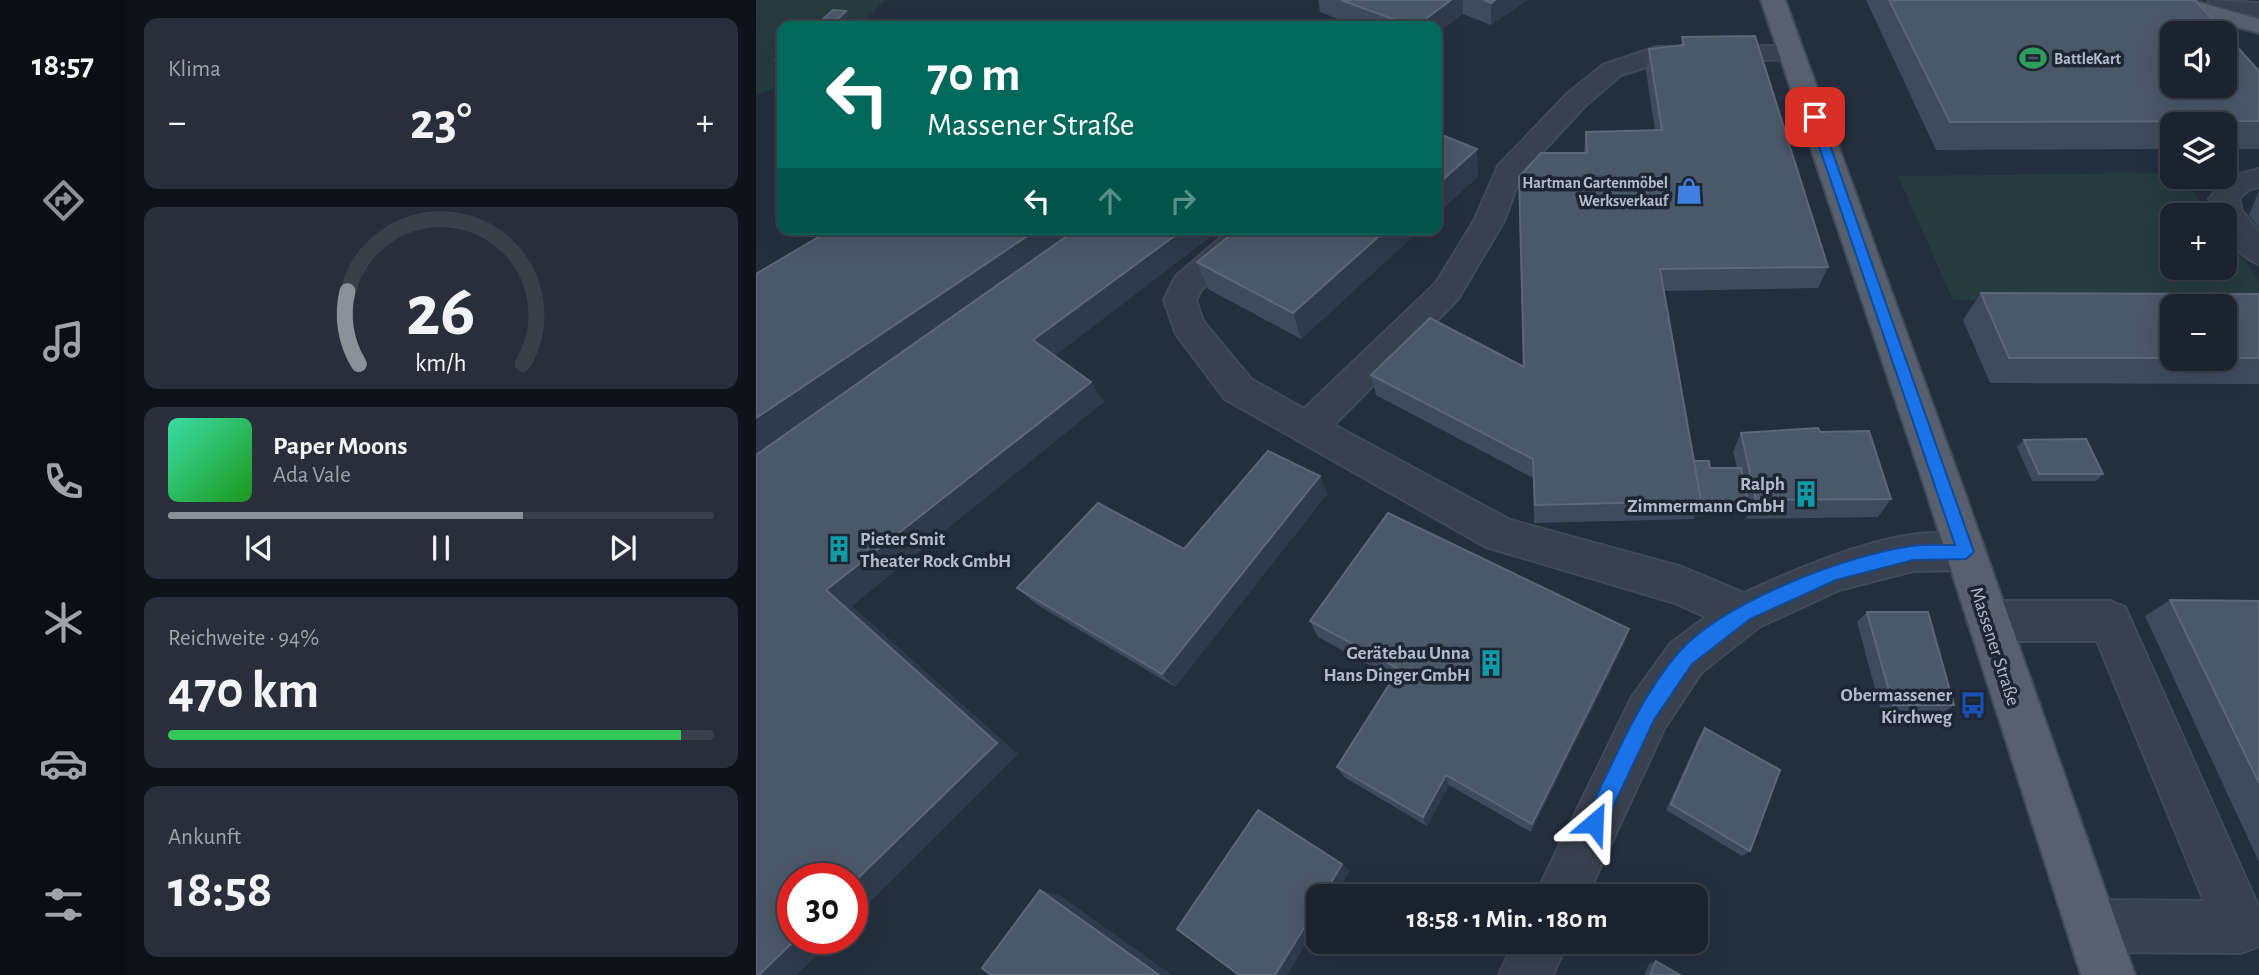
<!DOCTYPE html>
<html lang="de">
<meta charset="utf-8">
<style>
:root{--surface:#1b232e;--page:#282f3a;--text:#f1f3f6;--muted:#a0a4aa;--line:#39404a;--accent:#8c9099}
body{margin:0;font-family:"Alegreya Sans",sans-serif;background:var(--page);color:var(--text);height:100vh;display:flex;flex-direction:column;font-size:26px;white-space:nowrap}
*{box-sizing:border-box;margin:0}
p{font-size:23px;color:var(--muted)}
.icon{flex:none;width:38px;height:38px;fill:none;stroke:currentColor;stroke-width:2;stroke-linecap:round;stroke-linejoin:round}
.map{position:relative;flex:1;overflow:hidden}
.panel{display:flex;flex-direction:column;gap:18px;padding:18px;background:#0f1319;width:630px}
.panel>*{flex:none}
.top-card{position:absolute;left:21px;top:21px;width:665px;height:214px;border-radius:14px;box-shadow:0 7px 28px #0002,0 0 0 2px var(--line);background:#00695c;color:#fff;overflow:hidden}
.buttons{position:absolute;left:1404px;top:21px;display:grid;gap:14px}
.buttons a{display:grid;place-items:center;width:77px;height:77px;border-radius:14px;background:var(--surface);box-shadow:0 7px 28px #0002,0 0 0 2px var(--line);font-size:35px}
.speed{position:absolute;left:21px;top:863px;display:flex;gap:14px;font-size:35px;font-weight:700;text-align:center}
.speed>*{display:grid;place-content:center;width:91px;height:91px;border-radius:50%;background:var(--surface);box-shadow:0 7px 28px #0002,0 0 0 2px var(--line);line-height:1}
.speed .limit{border:10px solid #d22;background:#fff;color:#111}
.pin{position:absolute;display:grid;place-items:center;width:60px;height:60px;color:#fff;margin:-30px;border-radius:14px;box-shadow:0 4px 10px #0006}
.me{position:absolute;width:77px;margin:-38px;rotate:26deg;stroke-linejoin:round;filter:drop-shadow(0 0 5px #0008)}
.turn{display:flex;align-items:center;gap:24px;height:147px;padding:0 35px;font-size:32px}
.turn .icon{width:91px;height:91px;stroke-width:2.5}
.turn b{display:block;font-size:49px;line-height:60px}
.lanes{display:flex;align-items:center;height:66px;padding:0 35px;background:#0003;justify-content:center;gap:35px;direction:ltr}
.lanes .off{opacity:.35}
.big{font-size:52px;font-weight:700;line-height:1.1}
.panel .card{flex:1;display:flex;flex-direction:column;justify-content:center;gap:10px;min-width:0;padding:0 24px;border-radius:14px;background:var(--page)}
.panel .dial{align-items:center;gap:0}
.dial svg{height:182px;overflow:visible;fill:none;stroke:var(--line);stroke-width:7;stroke-linecap:round;text-anchor:middle}
.dial text{fill:var(--text);stroke:none}
.song{display:flex;align-items:center;gap:21px}
.cover{width:84px;height:84px;border-radius:10px;background:linear-gradient(135deg,hsl(160 70% 55%),hsl(120 70% 35%))}
.played{height:7px;border-radius:4px;background:linear-gradient(90deg,var(--accent) 65%,var(--line) 65%)}
.keys{display:flex;justify-content:space-around;direction:ltr}
.heat{display:flex;justify-content:space-between;align-items:center;font-size:38px;direction:ltr}
.charge{height:10px;border-radius:5px;background:linear-gradient(90deg,#34c759 94%,var(--line) 0)}
.trip{position:absolute;left:550px;top:884px;width:402px;height:70px;border-radius:14px;background:var(--surface);box-shadow:0 7px 28px #0002,0 0 0 2px var(--line);font-weight:700;line-height:70px;text-align:center}
main{display:flex;flex:1;min-height:0}
.tabs{display:flex;flex-direction:column;width:126px;justify-content:space-around;align-items:center;background:#0b0e12;color:var(--muted)}
.tabs .icon{width:49px;height:49px}
.tabs .selected{color:var(--accent)}
.tabs b{font-size:32px;color:var(--text)}
.map>svg:first-child{display:block}
</style>
<main>
<nav class="tabs">
<b>18:57</b>
<svg class="icon selected" aria-label="directions" viewBox="0 0 24 24"><path d="M12 3l9 9-9 9-9-9zM9 14v-3h6M13 9l2 2-2 2"/></svg>
<svg class="icon" aria-label="music" viewBox="0 0 24 24"><path d="M9 18V5l10-2v13"/><circle cx="6" cy="18" r="3"/><circle cx="16" cy="16" r="3"/></svg>
<svg class="icon" aria-label="phone" viewBox="0 0 24 24"><path d="M5 4h4l2 5-3 2q2 4 5 5l2-3 5 2v4C11 20 4 13 5 4z"/></svg>
<svg class="icon" aria-label="climate" viewBox="0 0 24 24"><path d="M12 3v18M4 7l16 10M4 17L20 7"/></svg>
<svg class="icon" aria-label="car" viewBox="0 0 24 24"><path d="M5 17H2v-5l4-1 3-4h7l3 4 3 1v5h-3M9 17h6M6 11h13"/><circle cx="7" cy="17" r="2"/><circle cx="17" cy="17" r="2"/></svg>
<svg class="icon" aria-label="filters" viewBox="0 0 24 24"><path d="M4 7h16M4 17h16"/><circle cx="9" cy="7" r="2"/><circle cx="15" cy="17" r="2"/></svg>
</nav>
<section class="panel">
<div class="card"><p>Klima</p>
<div class="heat"><a>−</a><b class="big">23°</b><a>+</a></div>
</div>
<div class="card dial"><svg viewBox="0 0 100 80">
<path d="M14 69A42 42 0 1 1 86 69"/>
<path d="M14 69A42 42 0 0 1 9 37" stroke="#8c9099"/>
<text x="50" y="56" font-size="32" font-weight="700">26</text>
<text x="50" y="72" font-size="11">km/h</text>
</svg></div>
<div class="card">
<div class="song"><i class="cover"></i><div><b>Paper Moons</b><p>Ada Vale</p></div></div>
<div class="played"></div>
<div class="keys"><svg class="icon" aria-label="previous" viewBox="0 0 24 24"><path d="M18 5L8 12l10 7zM5 5v14"/></svg><svg class="icon" aria-label="pause" viewBox="0 0 24 24"><path d="M8 5v14M16 5v14"/></svg><svg class="icon" aria-label="next" viewBox="0 0 24 24"><path d="M6 5l10 7-10 7zM19 5v14"/></svg></div>
</div>
<div class="card"><p>Reichweite · 94%</p><b class="big">470 km</b><div class="charge"></div></div>
<div class="card"><p>Ankunft</p><b class="big">18:58</b></div>
</section>
<div class="map">
<svg width="1503" height="975" viewBox="0 0 1503 975">
<rect width="100%" height="100%" fill="#242f3e"/>
<!-- green -->
<path fill="#263c3f" d="M0,0H129L104,26H26V85L0,96Z
M1416,173V177H1426L1454,215H1416V268H1468V234L1503,281V296L1197,300L1142,176Z"/>
<g fill="none" stroke-linecap="round" stroke-linejoin="round">
<defs>
<path id="minor" d="M1452,0L1503,3V17L1456,5Z
M1035,46L1044,49L1048,54L1044,59L903,63L865,75L830,105L765,175L748,221L702,299L578,425L754,520L926,567L988,593C1049,566 1158,515 1224,539L1230,552L1224,565L1210,570L1157,571L1083,590L1003,627L945,673L908,729L831,896H779L876,697L915,643L950,617L919,603L730,547L469,399L420,334L408,300L420,276L475,229H510L445,290L440,300L447,321L495,379L548,409L680,283L718,221L742,166L812,93L847,65L900,47Z
M1503,169V187L1492,190L1483,199L1486,211L1503,232V264C1484,258 1468,235 1468,215L1457,213L1453,199L1472,177Z
M1232,601H1354L1369,607L1503,908V946L1485,953L1335,952L1317,944L1309,926L1317,908L1335,900L1448,901L1341,641H1232L1217,635L1211,621L1217,607Z
M758,942H811L797,975H743Z"/>
<path id="major" d="M1005,0H1029L1206,485L1379,975H1325L1168,485Z
M1396,0H1435L1503,19V33L1400,5Z"/>
</defs>
<!-- minor casing -->
<use href="#minor" stroke="#414a57" stroke-width="4"/>
<!-- major casing -->
<use href="#major" stroke="#414a57" stroke-width="4"/>
<!-- minor -->
<use href="#minor" fill="#38414e" fill-rule="evenodd"/>
<!-- major -->
<use href="#major" fill="#56606e" fill-rule="evenodd"/>
</g>
<!-- wall -->
<path fill="#3f4b5c" fill-rule="evenodd" d="M562,0H772L735,25L707,14L681,26H600L564,12Z
M1110,0H1439L1503,71V149H1468V124H1416V149L1180,150Z
M95,19L88,26H65L63,23Z
M926,37L1072,267L1062,288L908,291L938,461L954,468H981L977,452L985,433L1064,432L1135,499L1122,517L991,519L990,513L939,516L938,519L778,523L777,478L620,395L615,375L767,367L763,177L828,153L830,132L899,130L890,71L893,49L925,45Z
M26,53V68L20,60Z
M1503,191V228L1493,215Z
M482,229H665L545,339L452,289L441,262Z
M1225,293L1503,294V384L1234,383L1207,320ZM1416,306H1468V359H1416Z
M1268,440L1347,474L1340,481H1276L1261,447Z
M564,476L571,494L419,687L280,604L261,588L428,549Z
M1414,600L1503,601V862L1389,616Z
M1111,612L1198,705L1186,714H1126L1101,622Z
M554,621L868,644L775,832L693,785L671,826L588,777L581,767L637,678L562,637Z
M949,728L994,851L986,856L910,810L943,737Z
M900,961L924,975H888L893,964Z"/>
<!-- shaded-wall -->
<path fill="#2f3b4b" d="M695,0H707V14L681,34V26H660Z
M739,0H772L735,25V3Z
M90,11L95,19L88,26H78L76,24Z
M721,149L722,177L681,214V185Z
M282,229H327L0,454V418Z
M428,229H465L292,361L277,340Z
M631,229H665L545,339L537,313Z
M335,382L348,402L96,606L262,754L96,920V884L70,590Z
M564,476L571,494L419,687L406,674Z
M873,629L868,644L775,832L776,824Z
M690,775L693,785L671,826L667,817Z
M586,864L594,871L579,896H567Z
M284,890L305,896L416,975H403Z
M562,905V924L531,975H519Z
M41,938H78L41,975H3Z"/>
<!-- building -->
<path fill="#4b5868" stroke="#5c6777" stroke-width="2" fill-rule="evenodd" d="M585,0H695L660,26H656Z
M728,0H739L735,3Z
M1133,0H1439L1503,71V121L1194,122ZM1416,33H1468V86H1416Z
M77,10L90,11L76,24L63,23Z
M999,36L1072,267L904,269L945,501L779,505L777,459L615,375L674,318L768,367L763,177L785,153H831L830,132L906,130L893,49L928,45L926,37Z
M26,53V60H20Z
M681,133L721,149L681,185Z
M76,229H282L0,418V274Z
M321,229H428L277,340L335,382L70,590L241,743L96,884V878H37V938H41L3,975H0V455Z
M482,229H631L537,313L441,262Z
M1225,293L1503,294V358H1468V306H1416V358H1253Z
M1062,428L1064,432L1113,431L1135,499L1000,500L985,433Z
M1330,439L1347,474H1283L1268,440Z
M512,451L564,476L406,674L261,588L342,503L428,549Z
M938,461H953L954,468H985L993,506L942,510L945,501Z
M632,513L873,629L776,824L690,775L667,817L581,767L643,669L554,621Z
M1414,600L1503,601V783Z
M1111,612H1172L1198,705H1137Z
M949,728L1024,770L994,851L915,804Z
M502,810L586,864L567,896H562V905L519,975H483L421,929Z
M284,890L403,975H235L226,968Z
M900,961L924,975H894Z"/>
<!-- route -->
<path fill="#1a73e8" stroke="#114b97" stroke-width="2" d="M1059,114L1064,117L1218,552L1210,559L1157,560L1080,580L994,619L936,664L898,720L846,830L838,833L831,830L828,823L831,816C858,761 882,700 922,653C967,602 1090,555 1156,546C1170,544 1185,545 1199,545L1053,117Z"/>
<!-- icons -->
<defs>
<symbol id="stadium-bare" viewBox="-9 -9 18 18"><path d="M0-5a6.5 5 0 1 0 0 10a6.5 5 0 1 0 0-10ZM-3.5-1.8h7v3.6h-7Z" fill="#2e9e5b" stroke="#1d2633" stroke-width="2.5" paint-order="stroke"/></symbol>
<symbol id="shop-bare" viewBox="-9 -9 18 18"><path d="M-5-2.5h2.3a2.7 3.5 0 0 1 5.4 0H5L5.5 6h-11ZM-1.5-2.5h3a1.5 2.3 0 0 0-3 0Z" fill="#3f7fe0" stroke="#1d2633" stroke-width="2.5" paint-order="stroke"/></symbol>
<symbol id="building-bare" viewBox="-9 -9 18 18"><path d="M-4-6H4V6H1V3H-1V6H-4ZM-2.5-4.3h1.7v1.8h-1.7ZM.8-4.3h1.7v1.8H.8ZM-2.5-1h1.7V.8h-1.7ZM.8-1h1.7V.8H.8Z" fill="#0f9aa8" stroke="#1d2633" stroke-width="2.5" paint-order="stroke"/></symbol>
<symbol id="bus-bare" viewBox="-9 -9 18 18"><path d="M-5-6H5V4H4V6H2V4H-2V6H-4V4H-5ZM-3.5-4V0h7V-4ZM-3.5 1.2v1.5H-2V1.2ZM2 1.2v1.5H3.5V1.2Z" fill="#1a4fb4" stroke="#1d2633" stroke-width="2.5" paint-order="stroke"/></symbol>
</defs>
<g fill-rule="evenodd">
<use href="#stadium-bare" x="1258" y="39" width="38" height="38"/>
<use href="#shop-bare" x="914" y="172" width="38" height="38"/>
<use href="#building-bare" x="1031" y="475" width="38" height="38"/>
<use href="#building-bare" x="64" y="530" width="38" height="38"/>
<use href="#building-bare" x="716" y="644" width="38" height="38"/>
<use href="#bus-bare" x="1198" y="686" width="38" height="38"/>
</g>
<g text-anchor="middle" stroke-width="7" stroke-linejoin="round" paint-order="stroke">
<!-- far-poi labels -->
<g font-size="16" font-weight="bold" fill="#b4bcc9" stroke="#1d2633" text-anchor="start">
<text x="1298" y="64">BattleKart</text>
<text x="912" y="188" text-anchor="end">Hartman Gartenmöbel<tspan x="912" dy="18">Werksverkauf</tspan></text>
</g>
<!-- poi labels -->
<g font-size="19" font-weight="bold" fill="#b4bcc9" stroke="#1d2633" text-anchor="end">
<text x="1029" y="490">Ralph<tspan x="1029" dy="22">Zimmermann GmbH</tspan></text>
<text x="104" y="545" text-anchor="start">Pieter Smit<tspan x="104" dy="22">Theater Rock GmbH</tspan></text>
<text x="714" y="659">Gerätebau Unna<tspan x="714" dy="22">Hans Dinger GmbH</tspan></text>
<text x="1196" y="701">Obermassener<tspan x="1196" dy="22">Kirchweg</tspan></text>
</g>
<!-- street labels -->
<g font-size="19" fill="#b4bcc9" stroke="#1d2633">
<text transform="translate(1240 646) rotate(72)" y="7">Massener Straße</text>
</g>
</g>
</svg>
<div class="buttons">
<a><svg class="icon" aria-label="sound" viewBox="0 0 24 24"><path d="M4 9h4l5-4v14l-5-4H4zM17 9q2 3 0 6"/></svg></a>
<a><svg class="icon" aria-label="layers" viewBox="0 0 24 24"><path d="M12 4l9 5-9 5-9-5zM3 14l9 5 9-5"/></svg></a>
<a>+</a>
<a>−</a>
</div>
<div class="speed"><div class="limit">30</div></div>
<div class="pin" style="left:1059px;top:117px;background:#d93025"><svg class="icon" aria-label="arrive" viewBox="0 0 24 24"><path d="M6 21V4h12l-3 4 3 4H6"/></svg></div>
<svg class="me" style="left:838px;top:823px" viewBox="-20 -20 40 40"><path d="M0-17L14 15 0 8-14 15z" fill="#1a73e8" stroke="#fff" stroke-width="4"/></svg>
<div class="trip">18:58 · 1 Min. · 180 m</div>
<div class="top-card">
<div class="turn"><svg class="icon" aria-label="left" viewBox="0 0 24 24"><path d="M17 20v-9H6M10 6l-5 5 5 5"/></svg><div><b>70 m</b>Massener Straße</div></div>
<div class="lanes"><svg class="icon" aria-label="left" viewBox="0 0 24 24"><path d="M17 20v-9H6M10 6l-5 5 5 5"/></svg><svg class="icon off" aria-label="ahead" viewBox="0 0 24 24"><path d="M12 20V5M6 11l6-6 6 6"/></svg><svg class="icon off" aria-label="right" viewBox="0 0 24 24"><path d="M7 20v-9h11M14 6l5 5-5 5"/></svg></div>
</div>
</div>
</main>
